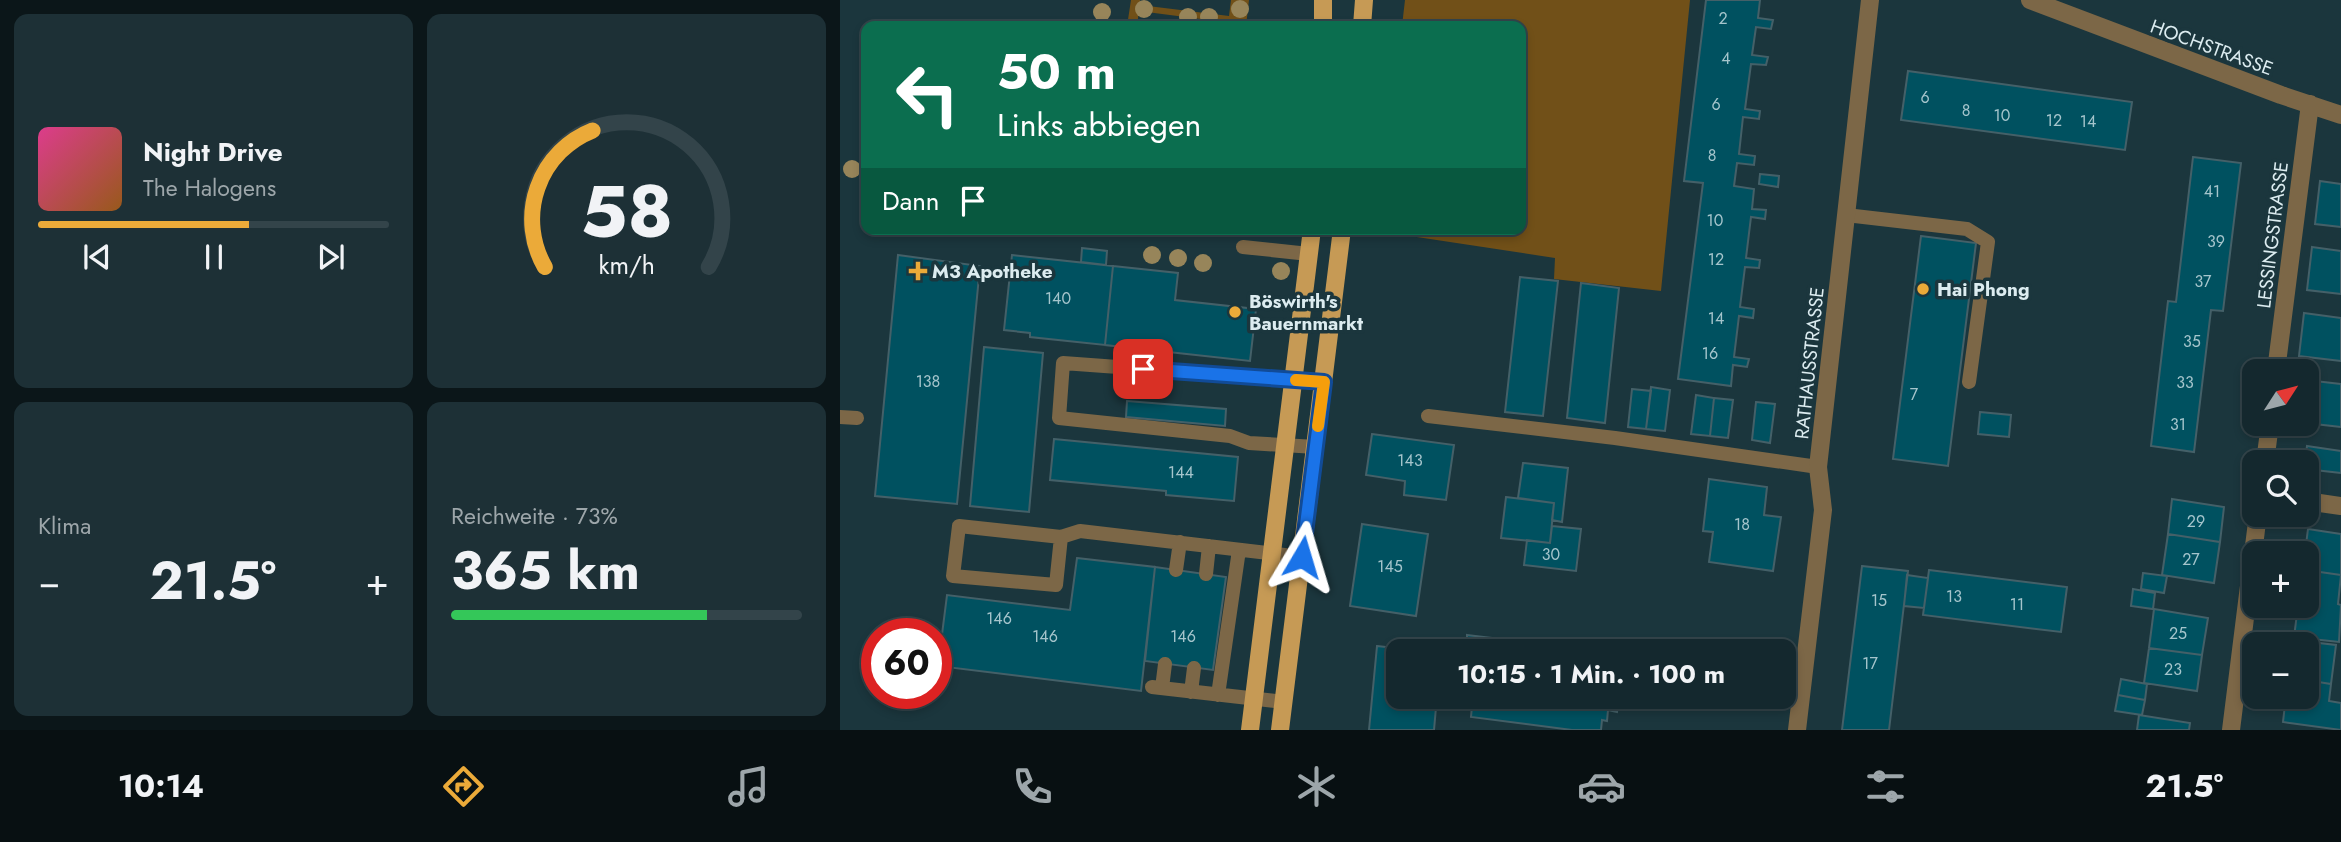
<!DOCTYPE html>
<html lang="de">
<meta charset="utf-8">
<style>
:root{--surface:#14282e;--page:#1d3036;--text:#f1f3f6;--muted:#9da6aa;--line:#33444a;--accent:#ebaa39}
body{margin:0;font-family:Jost,sans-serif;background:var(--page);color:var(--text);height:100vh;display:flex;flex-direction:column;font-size:26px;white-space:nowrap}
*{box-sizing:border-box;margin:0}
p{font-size:23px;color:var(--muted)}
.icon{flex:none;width:38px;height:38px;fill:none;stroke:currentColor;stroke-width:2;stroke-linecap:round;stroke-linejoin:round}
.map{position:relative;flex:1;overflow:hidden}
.details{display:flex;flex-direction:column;gap:14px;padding:14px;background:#0b1619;width:840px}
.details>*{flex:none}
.guide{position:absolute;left:21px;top:21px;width:665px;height:214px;border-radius:14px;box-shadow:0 4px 10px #0003,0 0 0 2px var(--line);background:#0b6e4f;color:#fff;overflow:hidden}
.needle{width:46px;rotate:54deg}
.controls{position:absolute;left:1402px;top:359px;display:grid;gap:14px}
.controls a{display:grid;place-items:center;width:77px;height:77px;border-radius:14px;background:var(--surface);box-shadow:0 4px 10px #0003,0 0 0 2px var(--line);font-size:35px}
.speed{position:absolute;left:21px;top:618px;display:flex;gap:14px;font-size:35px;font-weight:700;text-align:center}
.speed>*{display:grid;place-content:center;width:91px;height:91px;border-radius:50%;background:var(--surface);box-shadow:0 4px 10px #0003,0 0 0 2px var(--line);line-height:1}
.speed .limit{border:10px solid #d22;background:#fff;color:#111}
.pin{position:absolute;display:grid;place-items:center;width:60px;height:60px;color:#fff;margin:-30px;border-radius:14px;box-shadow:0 4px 10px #0006}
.me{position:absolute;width:77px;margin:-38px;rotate:7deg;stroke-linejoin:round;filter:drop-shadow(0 0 5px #0008)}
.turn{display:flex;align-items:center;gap:24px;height:147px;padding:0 21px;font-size:32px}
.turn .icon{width:91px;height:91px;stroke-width:2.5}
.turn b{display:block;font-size:49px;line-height:60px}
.then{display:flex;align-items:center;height:66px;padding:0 21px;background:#0003;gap:14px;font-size:26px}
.big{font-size:52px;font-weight:700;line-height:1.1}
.details .card{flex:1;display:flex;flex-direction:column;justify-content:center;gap:10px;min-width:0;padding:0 24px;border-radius:14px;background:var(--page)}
.details .dial{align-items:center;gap:0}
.dial svg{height:182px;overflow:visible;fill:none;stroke:var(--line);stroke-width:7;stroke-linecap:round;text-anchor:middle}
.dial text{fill:var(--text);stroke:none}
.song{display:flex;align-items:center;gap:21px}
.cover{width:84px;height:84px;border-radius:10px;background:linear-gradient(135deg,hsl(330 70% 55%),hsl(30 70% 35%))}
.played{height:7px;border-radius:4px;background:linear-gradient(90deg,var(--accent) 60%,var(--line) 60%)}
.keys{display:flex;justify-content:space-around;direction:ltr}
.heat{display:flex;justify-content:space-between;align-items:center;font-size:38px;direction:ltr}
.charge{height:10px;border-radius:5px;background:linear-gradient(90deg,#34c759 73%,var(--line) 0)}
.details .tiles{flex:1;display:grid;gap:14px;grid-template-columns:repeat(2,1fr)}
.trip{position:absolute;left:546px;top:639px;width:410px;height:70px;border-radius:14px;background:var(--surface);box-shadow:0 4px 10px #0003,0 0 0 2px var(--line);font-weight:700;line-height:70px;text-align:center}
.dock{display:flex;height:112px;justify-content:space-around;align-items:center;background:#081012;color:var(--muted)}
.dock .icon{width:49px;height:49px}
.dock .on{color:var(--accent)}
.dock b{font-size:32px;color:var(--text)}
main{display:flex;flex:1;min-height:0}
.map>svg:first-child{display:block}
</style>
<main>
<section class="details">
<div class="tiles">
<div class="card">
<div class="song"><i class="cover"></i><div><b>Night Drive</b><p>The Halogens</p></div></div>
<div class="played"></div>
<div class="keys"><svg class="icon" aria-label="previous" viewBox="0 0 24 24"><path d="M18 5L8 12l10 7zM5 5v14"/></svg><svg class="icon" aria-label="pause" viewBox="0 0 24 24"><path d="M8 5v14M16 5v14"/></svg><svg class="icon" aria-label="next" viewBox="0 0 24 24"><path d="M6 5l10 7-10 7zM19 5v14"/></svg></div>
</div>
<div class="card dial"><svg viewBox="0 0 100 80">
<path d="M14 69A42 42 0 1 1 86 69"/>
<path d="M14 69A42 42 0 0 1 35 9" stroke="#ebaa39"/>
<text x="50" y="56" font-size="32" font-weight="700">58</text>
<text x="50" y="72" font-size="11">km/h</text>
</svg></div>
<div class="card"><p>Klima</p>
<div class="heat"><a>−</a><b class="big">21.5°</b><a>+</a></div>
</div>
<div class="card"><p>Reichweite · 73%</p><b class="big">365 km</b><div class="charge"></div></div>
</div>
</section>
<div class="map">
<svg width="1501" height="730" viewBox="0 0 1501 730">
<rect width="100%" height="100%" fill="#1b363d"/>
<!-- green -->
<path fill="#715018" d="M291,0H300V5L389,16L391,0H409L406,26H399V24L299,11L297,26H287Z
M565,0H850L821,291L714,279L715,258L537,231V229H681V26H562Z"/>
<!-- building -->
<path fill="#005160" stroke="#446068" stroke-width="2" d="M866,0H920L918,18L933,20L931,29L916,27L912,55L928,57L926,65L911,64L905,109L920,111L919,119L903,117L899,154L915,156L914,165L897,163L894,186L914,189L912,209L926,210L925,219L911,217L906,258L920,260L919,268L905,267L900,307L914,309L913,318L899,316L894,357L909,359L907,367L893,365L891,386L838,379L863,183L844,181Z
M1068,71L1292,102L1285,150L1061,120Z
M1353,157L1401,163L1383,311L1371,310L1354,452L1311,446L1328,301L1336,302Z
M920,174L939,176L938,187L919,184Z
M1480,181L1501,184V227L1475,224Z
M1081,236L1136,243L1108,466L1053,459Z
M1472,247L1501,251V294L1467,290Z
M242,248L267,251L266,265L241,262Z
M58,255L140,266L117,504L35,496Z
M172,255L273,266L265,345L190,337V333L164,330Z
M273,266L338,273L335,300L416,309L410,361L265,345Z
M680,277L718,281L703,416L665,412Z
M741,283L779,288L765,423L727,418Z
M1464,313L1501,318V361L1459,356Z
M144,347L203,353L189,512L130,506Z
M1466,380L1501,384V427L1466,423Z
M811,387L830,390L825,431L806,429Z
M792,389L811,391L806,429L788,427Z
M856,395L874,398L870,436L851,434Z
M874,398L893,400L888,438L870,436Z
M287,401L386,409L385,426L286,417Z
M916,402L935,404L930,443L912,440Z
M1140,412L1171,415L1169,437L1138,434Z
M532,434L614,445L606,500L564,495L565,481L526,475Z
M214,439L398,457L394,501L326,495V491L210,480Z
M1467,446L1501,451V473L1466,469V462H1465Z
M683,463L728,468L722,522L712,520L714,503L678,498Z
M869,479L927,487L924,515L941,517L933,571L869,562L873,532L863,531Z
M666,497L714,503L710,543L661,538Z
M1332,499L1384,507L1380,542L1328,534Z
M522,524L588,534L576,616L510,606Z
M712,526L741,529L736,571L684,565L687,540L710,543Z
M1468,529L1501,534V575L1466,570V553H1465Z
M1328,534L1380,542L1374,583L1322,575Z
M237,558L315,567L301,691L98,666L107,595L230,610Z
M1022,566L1068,571L1049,730H1002Z
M315,567L386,577L373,670L305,661Z
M1089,570L1227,587L1221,632L1083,615Z
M1466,570L1501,575L1498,604L1501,605L1499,642L1454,637L1458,606H1466Z
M1303,573L1327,576L1324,593L1301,589Z
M1067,575L1088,578L1084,608L1064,606Z
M1293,589L1315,593L1313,609L1291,606Z
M1314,609L1368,618L1362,655L1309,648Z
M627,635L668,640V645L684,647V651H620L622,639L627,640Z
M1453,640L1496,645L1491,684L1466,680V644H1452Z
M537,646L582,651H558V696H597L594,730H529Z
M1309,648L1362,655L1357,691L1304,683Z
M1281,679L1307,684L1305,700L1278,695Z
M1466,680L1491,684L1489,701L1501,703V730L1443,722L1446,696H1466Z
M1278,695L1305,700L1302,715L1275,711Z
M633,696H779L777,712L768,710L767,721L762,720L761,730H732L631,717Z
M1299,715L1350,723L1349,730H1297Z"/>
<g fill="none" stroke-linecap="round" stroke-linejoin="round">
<!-- lane -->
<path stroke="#7c6747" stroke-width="14" d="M1006,215L1127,229L1148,242L1129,382
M403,247L469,254
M588,416L775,438L978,467
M0,417L17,418
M476,447L409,443L390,436L219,418L223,363L484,382
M221,537L216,585L113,576L119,526L221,537L240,531L462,557
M336,570L340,542
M366,574L369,546
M312,687L444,702
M322,688L325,664
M351,692L354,668
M378,695L399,550"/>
<!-- street -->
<path stroke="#7c6747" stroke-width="18" d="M1190,0L1441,95L1501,115
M1436,371L1470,104
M1425,462L1430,424
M1466,501L1501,506
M957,730L983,510L978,467L1030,0
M1391,730L1418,514"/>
<!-- primary -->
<path stroke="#c69a55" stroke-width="18" d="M483,0V26
M522,26L524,0
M410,730L472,229
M440,730L502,229"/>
</g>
<!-- trees -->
<g fill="#97855a">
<circle cx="304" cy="9" r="9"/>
<circle cx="400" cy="9" r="9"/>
<circle cx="262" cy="12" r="9"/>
<circle cx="348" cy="17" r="9"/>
<circle cx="369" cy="17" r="9"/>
<circle cx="12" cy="169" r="9"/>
<circle cx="312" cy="255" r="9"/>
<circle cx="338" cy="258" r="9"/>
<circle cx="363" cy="263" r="9"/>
<circle cx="441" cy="271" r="9"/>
</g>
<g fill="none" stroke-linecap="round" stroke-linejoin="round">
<defs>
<path id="route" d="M303,369L484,382L462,557"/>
</defs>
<!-- route casing -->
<use href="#route" stroke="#114b97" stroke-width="18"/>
<!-- route -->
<use href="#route" stroke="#1a73e8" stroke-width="12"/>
<!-- slow -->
<path stroke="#f59e0b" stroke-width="12" d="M456,380L484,382L478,426"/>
</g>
<!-- markers -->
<g fill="#ebaa39" stroke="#1b363d" stroke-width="2.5">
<path d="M74.5 260.5h7v7h7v7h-7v7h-7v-7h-7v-7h7z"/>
<circle cx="1083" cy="289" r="7"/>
<circle cx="395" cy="312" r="7"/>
</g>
<g text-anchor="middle" stroke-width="7" stroke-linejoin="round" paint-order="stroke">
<!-- number labels -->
<g font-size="16" fill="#a5c5cc">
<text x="883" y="24">2</text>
<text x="886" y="64">4</text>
<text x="1085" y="103">6</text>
<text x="876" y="110">6</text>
<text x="1126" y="116">8</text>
<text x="1162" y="121">10</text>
<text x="1214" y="126">12</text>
<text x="1248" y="127">14</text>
<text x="872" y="161">8</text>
<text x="1372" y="197">41</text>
<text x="875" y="226">10</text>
<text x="1376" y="247">39</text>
<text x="876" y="265">12</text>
<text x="1363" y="287">37</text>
<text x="218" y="304">140</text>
<text x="876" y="324">14</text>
<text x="1352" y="347">35</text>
<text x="870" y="359">16</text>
<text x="88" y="387">138</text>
<text x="1345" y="388">33</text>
<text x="1074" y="400">7</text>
<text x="1338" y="430">31</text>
<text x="570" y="466">143</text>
<text x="341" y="478">144</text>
<text x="1356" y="527">29</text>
<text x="902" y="530">18</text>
<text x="711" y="560">30</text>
<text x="1351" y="565">27</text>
<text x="550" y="572">145</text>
<text x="1114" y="602">13</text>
<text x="1039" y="606">15</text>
<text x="1177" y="610">11</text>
<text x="159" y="624">146</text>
<text x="1338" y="639">25</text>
<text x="205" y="642">146</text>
<text x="343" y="642">146</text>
<text x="1030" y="669">17</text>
<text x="1333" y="675">23</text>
</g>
<!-- street labels -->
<g font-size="19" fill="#dcecf0" stroke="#1b363d">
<text transform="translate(1372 47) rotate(20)" y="7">HOCHSTRASSE</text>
<text transform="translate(1432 235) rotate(-83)" y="7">LESSINGSTRASSE</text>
<text transform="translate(969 363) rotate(-84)" y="7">RATHAUSSTRASSE</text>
</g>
<!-- poi labels -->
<g font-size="19" font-weight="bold" fill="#dcecf0" stroke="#1b363d" text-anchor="start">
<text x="92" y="278">M3 Apotheke</text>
<text x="1097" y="296">Hai Phong</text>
<text x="409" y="308">Böswirth's<tspan x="409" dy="22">Bauernmarkt</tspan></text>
</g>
</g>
</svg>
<div class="controls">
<a><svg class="needle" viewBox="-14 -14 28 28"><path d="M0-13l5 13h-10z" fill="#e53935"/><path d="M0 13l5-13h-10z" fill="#9da6aa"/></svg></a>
<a><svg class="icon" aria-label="search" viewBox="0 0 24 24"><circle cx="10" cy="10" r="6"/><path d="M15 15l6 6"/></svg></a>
<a>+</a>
<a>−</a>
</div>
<div class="speed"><div class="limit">60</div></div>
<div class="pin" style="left:303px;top:369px;background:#d93025"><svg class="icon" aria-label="arrive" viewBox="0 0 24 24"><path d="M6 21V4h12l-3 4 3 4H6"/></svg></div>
<svg class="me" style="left:462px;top:557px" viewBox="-20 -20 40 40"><path d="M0-17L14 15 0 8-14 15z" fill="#1a73e8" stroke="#fff" stroke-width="4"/></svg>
<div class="trip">10:15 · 1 Min. · 100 m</div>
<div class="guide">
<div class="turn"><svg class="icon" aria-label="left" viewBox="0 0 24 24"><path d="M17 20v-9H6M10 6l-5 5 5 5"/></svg><div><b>50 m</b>Links abbiegen</div></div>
<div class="then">Dann<svg class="icon" aria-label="arrive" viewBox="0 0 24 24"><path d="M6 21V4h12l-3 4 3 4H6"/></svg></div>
</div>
</div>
</main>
<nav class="dock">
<b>10:14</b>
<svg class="icon on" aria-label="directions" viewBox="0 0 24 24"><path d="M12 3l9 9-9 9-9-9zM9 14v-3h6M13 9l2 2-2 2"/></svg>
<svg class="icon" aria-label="music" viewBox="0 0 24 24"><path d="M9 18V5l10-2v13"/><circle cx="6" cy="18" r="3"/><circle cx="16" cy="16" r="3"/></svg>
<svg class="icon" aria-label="phone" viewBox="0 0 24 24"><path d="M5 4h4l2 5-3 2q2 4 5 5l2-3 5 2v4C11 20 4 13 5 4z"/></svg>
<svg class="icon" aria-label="climate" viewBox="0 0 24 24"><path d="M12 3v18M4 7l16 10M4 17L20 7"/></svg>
<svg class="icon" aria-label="car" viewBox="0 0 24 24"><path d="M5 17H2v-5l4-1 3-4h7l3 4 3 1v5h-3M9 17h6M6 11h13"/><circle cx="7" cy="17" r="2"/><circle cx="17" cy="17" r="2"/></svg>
<svg class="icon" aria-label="filters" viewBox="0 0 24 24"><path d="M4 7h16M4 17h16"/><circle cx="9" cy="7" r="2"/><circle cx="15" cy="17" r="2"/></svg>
<b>21.5°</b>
</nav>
